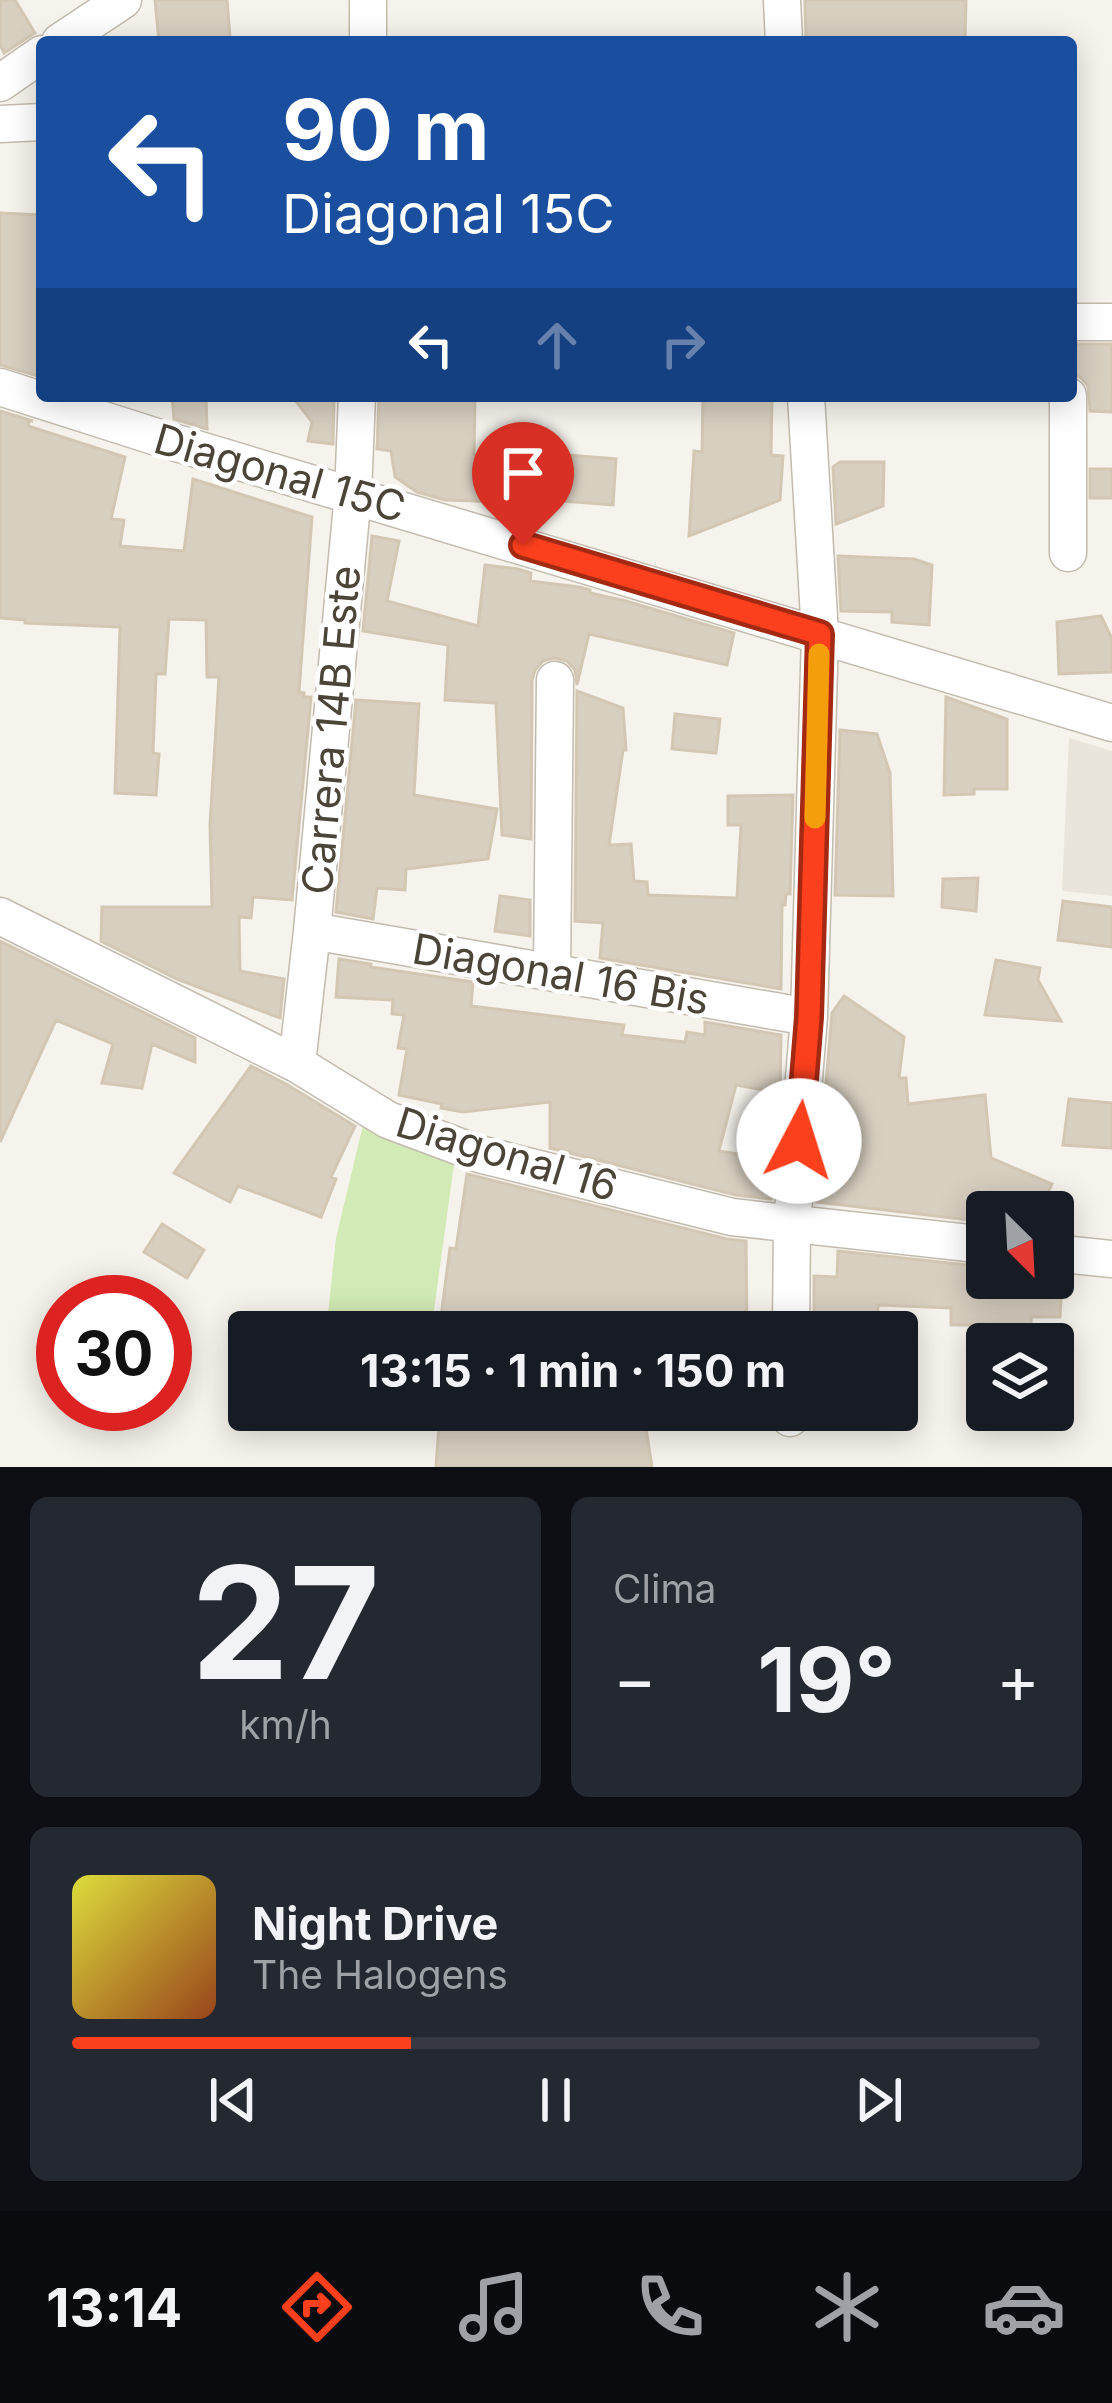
<!DOCTYPE html>
<html lang="es">
<meta charset="utf-8">
<style>
:root{--surface:#171b24;--page:#242831;--text:#f1f3f6;--muted:#9ea1a6;--line:#363941;--accent:#fc3f1d}
body{margin:0;font-family:Inter,sans-serif;background:var(--page);color:var(--text);height:100vh;display:flex;flex-direction:column;font-size:45px;white-space:nowrap}
*{box-sizing:border-box;margin:0}
p{font-size:39px;color:var(--muted)}
.icon{flex:none;width:66px;height:66px;fill:none;stroke:currentColor;stroke-width:2;stroke-linecap:round;stroke-linejoin:round}
.map{position:relative;height:1467px;overflow:hidden}
.sheet{display:flex;flex-direction:column;gap:30px;padding:30px;background:#0d0f14;flex:1}
.sheet>*{flex:none}
.top-card{position:absolute;left:36px;top:36px;width:1041px;height:366px;border-radius:12px;box-shadow:0 6px 30px #0003;background:#1a4fa0;color:#fff;overflow:hidden}
.needle{width:78px;rotate:156deg}
.controls{position:absolute;left:966px;top:1191px;display:grid;gap:24px}
.controls a{display:grid;place-items:center;width:108px;height:108px;border-radius:12px;background:var(--surface);box-shadow:0 6px 30px #0003;font-size:60px}
.speed{position:absolute;left:36px;top:1275px;display:flex;gap:24px;font-size:60px;font-weight:700;text-align:center}
.speed>*{display:grid;place-content:center;width:156px;height:156px;border-radius:50%;background:var(--surface);box-shadow:0 6px 30px #0003;line-height:1}
.speed .limit{border:18px solid #d22;background:#fff;color:#111}
.pin{position:absolute;display:grid;place-items:center;width:102px;height:102px;color:#fff;margin:-123px -51px;border-radius:50% 50% 50% 0;rotate:-45deg;box-shadow:0 0 12px #0007}
.pin .icon{rotate:45deg}
.me{position:absolute;width:132px;margin:-66px;rotate:5deg;stroke-linejoin:round;filter:drop-shadow(0 0 9px #0008)}
.turn{display:flex;align-items:center;gap:42px;height:252px;padding:0 48px;font-size:54px}
.turn .icon{width:156px;height:156px;stroke-width:2.5}
.turn b{display:block;font-size:84px;line-height:102px}
.lanes{display:flex;align-items:center;height:114px;padding:0 48px;background:#0003;justify-content:center;gap:60px;direction:ltr}
.lanes .off{opacity:.35}
.big{font-size:90px;font-weight:700;line-height:1.1}
.sheet .widget{flex:1;display:flex;flex-direction:column;justify-content:center;gap:18px;min-width:0;padding:0 42px;border-radius:18px;background:var(--page)}
.sheet .dial{align-items:center;gap:0}
.dial b{font-size:156px;line-height:1}
.song{display:flex;align-items:center;gap:36px}
.cover{width:144px;height:144px;border-radius:18px;background:linear-gradient(135deg,hsl(60 70% 55%),hsl(20 70% 35%))}
.played{height:12px;border-radius:6px;background:linear-gradient(90deg,var(--accent) 35%,var(--line) 35%)}
.keys{display:flex;justify-content:space-around;direction:ltr}
.heat{display:flex;justify-content:space-between;align-items:center;font-size:66px;direction:ltr}
.sheet .tiles{flex:1;display:grid;gap:30px;grid-template-columns:1fr 1fr}
.widget:last-child{grid-column:span 2}
.trip{position:absolute;left:228px;top:1311px;width:690px;height:120px;border-radius:12px;background:var(--surface);box-shadow:0 6px 30px #0003;font-weight:700;line-height:120px;text-align:center}
.tab-bar{display:flex;height:192px;justify-content:space-around;align-items:center;background:#090b0e;color:var(--muted)}
.tab-bar .icon{width:84px;height:84px}
.tab-bar .selected{color:var(--accent)}
.tab-bar b{font-size:54px;color:var(--text)}
.map>svg:first-child{display:block}
</style>
<div class="map">
<svg width="1112" height="1467" viewBox="0 0 1112 1467">
<rect width="100%" height="100%" fill="#f6f3ec"/>
<!-- residential -->
<path fill="#eae5da" d="M1069,738L1112,751V896L1062,891Z"/>
<!-- green -->
<path fill="#d2eab5" d="M364,1121L455,1157L431,1332H326L336,1238Z"/>
<!-- building -->
<path fill="#d8cfc1" stroke="#d3c7b4" stroke-width="3" d="M0,0H15L35,33L4,53L0,45Z
M155,0H227L230,37L159,42Z
M805,0H966L965,42H895V37L806,40Z
M0,213L42,215V377L0,365Z
M1072,344H1112V412L1090,411L1088,386L1080,377L1072,374Z
M172,396H206L207,429L174,419Z
M292,396H334L333,444L308,441L312,422Z
M379,396H475L474,455L542,453L616,459L613,505L536,499V503L445,500L417,492L395,477L391,451L377,449Z
M703,396H772L771,455L783,456L780,500L689,536L694,451L702,452Z
M0,411L33,421H29L28,426L125,457L111,519L124,520L120,546L184,551L193,479L312,517L299,692L304,693V697H311L292,900L253,897L251,918L239,917L240,971L284,979L280,1018L177,979L101,941L102,907H212L210,825L219,677H207L206,620L169,619L165,674H156L153,753L159,754L156,795L115,793L120,627L25,623V620L0,618Z
M840,462H884L883,506L836,524L833,467Z
M1090,469H1112V498H1090Z
M372,536L399,541L387,601L478,626L485,565L518,569L531,573L530,581L579,587L590,590V593L626,601L734,633L727,665L589,634L577,685L575,670L567,661L554,658L543,661L535,670L532,680L531,839L502,835L496,703L445,700L448,645L363,631Z
M838,556L914,559L932,565L929,625L892,622V612L841,611Z
M1101,616L1112,639V672L1059,674L1057,622Z
M577,691L623,708L626,750H623L609,845L631,844L634,881L647,882L648,895L737,898L741,825H728V796L793,795L790,894H786L785,905H782L781,989L600,958L603,923L575,921Z
M946,697L1007,719V789H974V794L944,795Z
M356,700L419,704L414,795L497,809L488,859L406,869L405,890L377,888L373,919L336,912Z
M675,714L720,719L716,753L672,749Z
M840,730L877,734L890,773L893,896L835,895Z
M978,878L976,911L942,907L943,879Z
M500,896L530,900V936L495,931Z
M1063,901L1112,907V947L1058,940Z
M0,941L195,1038V1062L152,1044L142,1088L102,1083L113,1044L56,1020L0,1142Z
M339,959L371,964V967L473,982L471,1006L624,1025L622,1035L685,1042L687,1032L705,1035V1022L781,1035L780,1093L736,1085L719,1151L775,1160L771,1199L736,1195L550,1148V1102L463,1112L441,1108L442,1104L399,1095L407,1049L398,1048L404,1015L392,1014L393,1000L336,997Z
M996,960L1040,968L1038,980L1061,1021L985,1015Z
M844,996L904,1037L899,1078H906L908,1104L985,1095L991,1158L1052,1184L1039,1212H987V1222L816,1202L832,1013Z
M251,1066L286,1084L355,1126L331,1177L336,1179L321,1217L238,1186L230,1202L174,1173Z
M1069,1099L1112,1103V1148L1063,1145Z
M467,1174L727,1239L746,1241L747,1332H439L450,1248L456,1249Z
M162,1224L204,1250L187,1278L144,1252Z
M838,1251L987,1267V1278L1062,1279L1060,1317H1031L1032,1344H974L973,1325H951V1308L878,1305L877,1332H814V1276L837,1277Z
M440,1410H643L652,1467H436Z"/>
<g fill="none" stroke-linecap="round" stroke-linejoin="round">
<defs>
<path id="minor" d="M368,0V42
M782,0L784,42
M60,42L123,0
M0,83L42,54
M0,124L42,122
M1071,322H1112
M0,387L163,439L1112,723
M1068,396V553
M0,916L297,1064L388,1120L479,1154L732,1217L987,1245
M312,931L809,1017
M552,972L555,680
M297,1064L312,931L353,494L357,396
M1053,1253L1112,1259
M791,1332L792,1223L809,1017L820,634L806,396
M790,1418V1410"/>
</defs>
<!-- minor casing -->
<use href="#minor" stroke="#c2bbae" stroke-width="39"/>
<!-- minor -->
<use href="#minor" stroke="#fff" stroke-width="36"/>
</g>
<g fill="none" stroke-linecap="round" stroke-linejoin="round">
<defs>
<path id="route" d="M523,545L820,634L809,1017L799,1141"/>
</defs>
<!-- route casing -->
<use href="#route" stroke="#a42913" stroke-width="30"/>
<!-- route -->
<use href="#route" stroke="#fc3f1d" stroke-width="21"/>
<!-- slow -->
<path stroke="#f59e0b" stroke-width="21" d="M815,818L819,654"/>
</g>
<g text-anchor="middle" stroke-width="9" stroke-linejoin="round" paint-order="stroke">
<!-- street labels -->
<g font-size="42" fill="#4b4439" stroke="#fff">
<text transform="translate(280 473) rotate(16)" y="15">Diagonal 15C</text>
<text transform="translate(331 730) rotate(-85)" y="15">Carrera 14B Este</text>
<text transform="translate(561 974) rotate(10)" y="15">Diagonal 16 Bis</text>
<text transform="translate(507 1154) rotate(17)" y="15">Diagonal 16</text>
</g>
</g>
</svg>
<div class="controls">
<a><svg class="needle" viewBox="-14 -14 28 28"><path d="M0-13l5 13h-10z" fill="#e53935"/><path d="M0 13l5-13h-10z" fill="#9ea1a6"/></svg></a>
<a><svg class="icon" aria-label="layers" viewBox="0 0 24 24"><path d="M12 4l9 5-9 5-9-5zM3 14l9 5 9-5"/></svg></a>
</div>
<div class="speed"><div class="limit">30</div></div>
<div class="pin" style="left:523px;top:545px;background:#d93025"><svg class="icon" aria-label="arrive" viewBox="0 0 24 24"><path d="M6 21V4h12l-3 4 3 4H6"/></svg></div>
<svg class="me" style="left:799px;top:1141px" viewBox="-20 -20 40 40"><circle r="19" fill="#fff"/><path d="M0-13L10 11 0 6-10 11z" fill="#fc3f1d"/></svg>
<div class="trip">13:15 · 1 min · 150 m</div>
<div class="top-card">
<div class="turn"><svg class="icon" aria-label="left" viewBox="0 0 24 24"><path d="M17 20v-9H6M10 6l-5 5 5 5"/></svg><div><b>90 m</b>Diagonal 15C</div></div>
<div class="lanes"><svg class="icon" aria-label="left" viewBox="0 0 24 24"><path d="M17 20v-9H6M10 6l-5 5 5 5"/></svg><svg class="icon off" aria-label="ahead" viewBox="0 0 24 24"><path d="M12 20V5M6 11l6-6 6 6"/></svg><svg class="icon off" aria-label="right" viewBox="0 0 24 24"><path d="M7 20v-9h11M14 6l5 5-5 5"/></svg></div>
</div>
</div>
<section class="sheet">
<div class="tiles">
<div class="widget dial"><b>27</b><p>km/h</p></div>
<div class="widget"><p>Clima</p>
<div class="heat"><a>−</a><b class="big">19°</b><a>+</a></div>
</div>
<div class="widget">
<div class="song"><i class="cover"></i><div><b>Night Drive</b><p>The Halogens</p></div></div>
<div class="played"></div>
<div class="keys"><svg class="icon" aria-label="previous" viewBox="0 0 24 24"><path d="M18 5L8 12l10 7zM5 5v14"/></svg><svg class="icon" aria-label="pause" viewBox="0 0 24 24"><path d="M8 5v14M16 5v14"/></svg><svg class="icon" aria-label="next" viewBox="0 0 24 24"><path d="M6 5l10 7-10 7zM19 5v14"/></svg></div>
</div>
</div>
</section>
<nav class="tab-bar">
<b>13:14</b>
<svg class="icon selected" aria-label="directions" viewBox="0 0 24 24"><path d="M12 3l9 9-9 9-9-9zM9 14v-3h6M13 9l2 2-2 2"/></svg>
<svg class="icon" aria-label="music" viewBox="0 0 24 24"><path d="M9 18V5l10-2v13"/><circle cx="6" cy="18" r="3"/><circle cx="16" cy="16" r="3"/></svg>
<svg class="icon" aria-label="phone" viewBox="0 0 24 24"><path d="M5 4h4l2 5-3 2q2 4 5 5l2-3 5 2v4C11 20 4 13 5 4z"/></svg>
<svg class="icon" aria-label="climate" viewBox="0 0 24 24"><path d="M12 3v18M4 7l16 10M4 17L20 7"/></svg>
<svg class="icon" aria-label="car" viewBox="0 0 24 24"><path d="M5 17H2v-5l4-1 3-4h7l3 4 3 1v5h-3M9 17h6M6 11h13"/><circle cx="7" cy="17" r="2"/><circle cx="17" cy="17" r="2"/></svg>
</nav>
